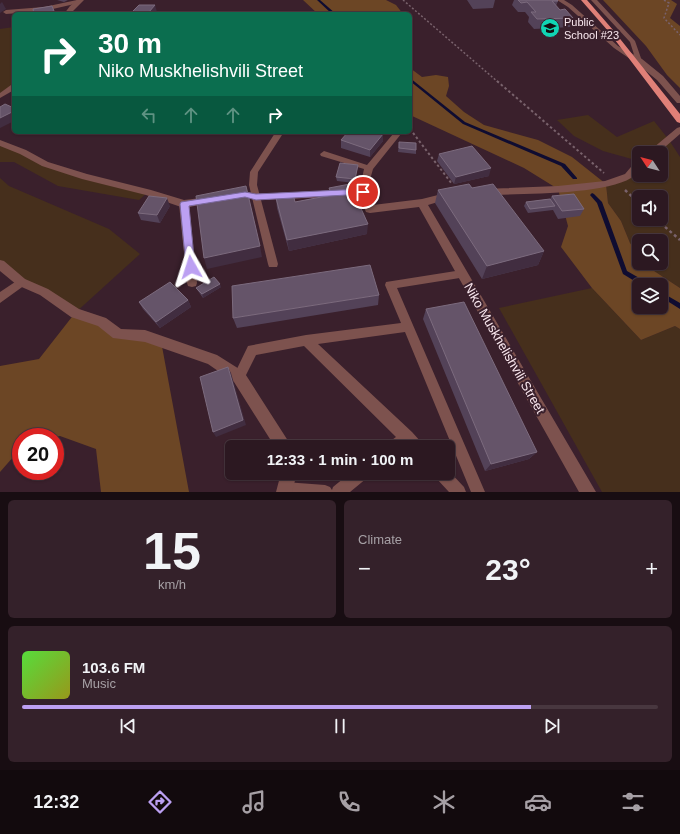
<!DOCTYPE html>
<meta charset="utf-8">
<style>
:root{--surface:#2c1821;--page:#34212a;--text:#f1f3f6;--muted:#a6a0a5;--line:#48373f;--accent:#bca0f2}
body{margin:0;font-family:Helvetica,sans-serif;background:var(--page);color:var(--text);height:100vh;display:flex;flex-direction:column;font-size:15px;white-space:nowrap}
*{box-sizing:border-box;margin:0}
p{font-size:13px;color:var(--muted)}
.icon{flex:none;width:22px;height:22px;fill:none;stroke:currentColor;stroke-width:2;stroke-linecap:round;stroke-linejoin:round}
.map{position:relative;height:492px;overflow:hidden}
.drawer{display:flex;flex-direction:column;gap:8px;padding:8px;background:#180d12;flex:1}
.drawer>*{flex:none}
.top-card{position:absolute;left:12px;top:12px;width:400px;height:122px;border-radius:6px;box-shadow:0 1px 3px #0004,0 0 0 1px var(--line);background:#0b6e4f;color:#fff;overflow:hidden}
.needle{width:26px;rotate:306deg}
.controls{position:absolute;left:632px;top:146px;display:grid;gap:8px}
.controls a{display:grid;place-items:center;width:36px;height:36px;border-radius:6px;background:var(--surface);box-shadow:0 1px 3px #0004,0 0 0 1px var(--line);font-size:20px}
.speed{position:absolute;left:12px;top:428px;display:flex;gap:8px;font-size:20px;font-weight:700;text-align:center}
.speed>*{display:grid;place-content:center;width:52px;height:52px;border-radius:50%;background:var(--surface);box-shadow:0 1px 3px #0004,0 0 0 1px var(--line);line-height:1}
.speed .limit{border:6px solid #d22;background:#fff;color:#111}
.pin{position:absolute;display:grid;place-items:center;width:34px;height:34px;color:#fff;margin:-17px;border:2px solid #fff;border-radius:50%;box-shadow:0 1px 4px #0007}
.me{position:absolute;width:44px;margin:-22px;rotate:354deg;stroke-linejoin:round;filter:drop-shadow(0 0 3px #0008)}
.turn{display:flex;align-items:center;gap:14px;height:84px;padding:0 20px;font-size:18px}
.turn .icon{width:52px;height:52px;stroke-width:2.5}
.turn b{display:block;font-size:28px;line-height:34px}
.lanes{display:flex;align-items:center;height:38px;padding:0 20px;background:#0003;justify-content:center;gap:20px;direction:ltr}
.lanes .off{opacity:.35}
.big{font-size:30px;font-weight:700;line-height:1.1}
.drawer .card{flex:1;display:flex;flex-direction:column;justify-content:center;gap:6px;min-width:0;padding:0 14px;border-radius:6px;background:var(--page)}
.drawer .dial{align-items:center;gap:0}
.dial b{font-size:52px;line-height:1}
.song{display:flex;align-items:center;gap:12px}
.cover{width:48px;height:48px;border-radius:6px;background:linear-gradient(135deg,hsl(110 70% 55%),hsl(60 70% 35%))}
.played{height:4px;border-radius:2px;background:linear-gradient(90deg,var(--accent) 80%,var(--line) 80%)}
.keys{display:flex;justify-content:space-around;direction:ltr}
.heat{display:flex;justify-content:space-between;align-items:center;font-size:22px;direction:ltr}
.drawer .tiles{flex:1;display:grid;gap:8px;grid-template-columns:1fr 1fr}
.card:last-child{grid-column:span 2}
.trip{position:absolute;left:225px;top:440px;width:230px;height:40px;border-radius:6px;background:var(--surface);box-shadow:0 1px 3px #0004,0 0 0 1px var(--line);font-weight:700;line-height:40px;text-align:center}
.menu{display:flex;height:64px;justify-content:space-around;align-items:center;background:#120a0d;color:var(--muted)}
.menu .icon{width:28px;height:28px}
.menu .active{color:var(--accent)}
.menu b{font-size:18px;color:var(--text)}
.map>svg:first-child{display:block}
</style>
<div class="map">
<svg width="680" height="492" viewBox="0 0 680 492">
<rect width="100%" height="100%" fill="#3a202c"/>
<!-- green -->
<path fill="#462f1c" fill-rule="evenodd" d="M14,27V85L0,94V29Z
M588,115L617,137L654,121L669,140L680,157V288L648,267L645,263H661V241H639V255L630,243L621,221L608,203L606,184L628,176L639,163V175H661V153H639V161L603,151L574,136L557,120ZM639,197H661V219H639Z
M0,143L45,164L148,192L139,200L58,186L14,162H0Z
M0,178L9,186L109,229L140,254L75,313L0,264Z
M592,288L641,340L675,326L680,329V492H602L499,308Z"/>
<!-- forest -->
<path fill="#6c4625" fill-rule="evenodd" d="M303,0H386L396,5L403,14H318Z
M603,0H671L677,4L670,18L680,26V88L667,75L646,46Z
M410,68L422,77L436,75L448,77L449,86L446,96L464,112L484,125L538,140L572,157L606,184L608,203L621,221L630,243L639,255V263H645L648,267L680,288V329L675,326L641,340L592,288L561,247L568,226L558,189L524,168L410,115ZM639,285H661V307H639Z
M75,313L118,334L161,341L189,492H101L96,449L60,436L55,437H21V448L0,472V366L39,359Z"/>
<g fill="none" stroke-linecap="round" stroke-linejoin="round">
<!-- stream -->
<path fill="#0f0c31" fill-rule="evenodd" d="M317,0H320L336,14H332Z
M410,78L465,122L565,164L577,178V179H573L561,166L463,124L410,81Z
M592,193L594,194L602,202L627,271L648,283L649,285H641L623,274L597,203L590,195Z
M661,292L680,303V309L661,297Z"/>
<!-- path-far2 -->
<path stroke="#79626c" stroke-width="1.5" stroke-dasharray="2 2" stroke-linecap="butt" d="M403,0L498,82
M664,0L669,3L664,18L680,35"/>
<!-- path-far1 -->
<path stroke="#79626c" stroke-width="2" stroke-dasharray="2.5 2.5" stroke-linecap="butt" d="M497,81L604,173
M410,129L452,184"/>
<!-- path -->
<path stroke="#79626c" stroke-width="2.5" stroke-dasharray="3 3" stroke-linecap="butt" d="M625,190L639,203
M656,219L680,240"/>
<!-- service -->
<path fill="#7d524e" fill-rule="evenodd" d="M77,0L80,2L79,3L44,11L6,14L3,12L6,10L44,7Z
M591,0H597L635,41L642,61L641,62L636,61L630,42Z
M392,132H400L401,134L373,169L366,194L363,195L359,192L364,169L321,156L320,154L324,151L367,165L393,134Z
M275,133H281L282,135L258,172L257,185L278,264L277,267H269L268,264L249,185L250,172Z
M184,201L189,204L197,283L196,286L192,287L188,286L187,283L179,204Z
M462,270L466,271L467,274L466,277L397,288L485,492H471L405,332L318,344L412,432L421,442L423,447H387L389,442L396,437L304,346L256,355L243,381L239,383L235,381L233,377L248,346L306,335L401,323L385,285L386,282Z
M21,278L25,279L26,282L25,285L0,303V292Z
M448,470L464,487L466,492H449L436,478L434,473H448Z
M350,473H369L367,478L350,492H279L278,489L280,484L285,482L325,485L330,487L332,490L333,487Z"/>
<!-- minor -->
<path fill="#7d524e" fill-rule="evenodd" d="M77,0H84L70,14H64L70,6Z
M11,85H14V90L0,98V93Z
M680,127V134L658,153H647L677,128Z
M0,140L26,150L48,162L87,174L151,190L184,200L210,197L215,200L210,203L184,208L146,195L82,179L42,166L20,154L0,146Z
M639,160C639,167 638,174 631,178C604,195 517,194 483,195L478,192L483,189L558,186L605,181L625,174L636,161Z
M363,189L366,190L373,205L422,199L450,192L454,193L455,195L454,197L428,205L596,492H579L419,207L370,213L366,212L359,196L256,200L245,197L233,199L228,196L229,194L245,191L256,194Z
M0,260L4,261L25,279L48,289L79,309L106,318L121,329L145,330L217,355L244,372L292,447H275L234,382L208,364L145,342L113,338L98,326L71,317L40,295L17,285L0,271Z
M281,473H297L292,492H276Z"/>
<!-- tertiary -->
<path fill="#7d524e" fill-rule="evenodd" d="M557,0H564L572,5L618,46L642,59L663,76L680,96V103H677L657,80L636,63L614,48L568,7Z"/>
<!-- trunk -->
<path fill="#e08078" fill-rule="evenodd" d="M581,0H587L613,30L680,114V123L677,122L609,32Z"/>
</g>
<!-- wall -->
<path fill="#534258" d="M57,0H68L64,2Z
M467,0H495L493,8L473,9Z
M514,0H557L558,1L556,6L560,10L573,18L570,27L534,29L528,22L529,17L525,12H518L512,5Z
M132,12H157L155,14H133Z
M383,134V141L370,157L341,148V140Z
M399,142L416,150V154L398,152Z
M439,154L489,176L454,184L437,161Z
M358,165L355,183L337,181L336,177Z
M329,188L367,234L289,251L277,208L276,198L295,202L330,195Z
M472,188L544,251L538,265L482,279L435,203L438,190Z
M552,196L584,209L580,216L558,219L553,210L528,213L524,206L526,202L550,199Z
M170,206L160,223L141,220L138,213Z
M221,287L203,298L198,291L196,288Z
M379,295L378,305L237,328L233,318Z
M188,300L191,307L160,328L143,309L139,302Z
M426,309L537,452L529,459L485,471L423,319Z"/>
<!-- shaded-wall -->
<path fill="#412d40" d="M2,2L6,9L0,13V4Z
M155,5L157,12L155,14H149V12Z
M52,6L55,14H39Z
M14,111V121L0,128V118Z
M383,134V141L370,157V150Z
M491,168L489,176L454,184L456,177Z
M167,198L170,206L160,223L157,215Z
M368,224L367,234L289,251L287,240Z
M260,246L262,257L207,269L204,258Z
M544,251L538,265L482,279L487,266Z
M220,284L221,287L203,298L202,294Z
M188,300L191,307L160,328L156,322Z
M228,367L231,373L246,425L216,437L213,432Z
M537,452L529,459L485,471L491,464Z"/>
<!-- building -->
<path fill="#655469" stroke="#7c6b7e" d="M518,0H557L558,1H552L560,10L565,9L573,18L537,19L531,12H536L527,2L521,3Z
M139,5H155L149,12H132Z
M52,6L54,11L39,14H34L33,9Z
M5,104L14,108V111L0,118V107Z
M348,132H378L383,134L370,150L341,140Z
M399,142L416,143V150L399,148Z
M472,146L491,168L456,177L439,154Z
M340,163L358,165L355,179L336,177Z
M350,184L368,224L287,240L276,198L293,194L295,202L332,195L329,188Z
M469,184L472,188L493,184L544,251L487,266L438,190Z
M246,186L260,246L204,258L196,196Z
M574,194L584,209L562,211L552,196Z
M149,196L167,198L157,215L138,213Z
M550,199L555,206L530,209L526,202Z
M370,265L379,295L233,318L232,286Z
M214,277L220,284L202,294L196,288Z
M170,282L188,300L156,322L139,302Z
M464,302L537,452L491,464L426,309Z
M228,367L243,420L213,432L200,377Z"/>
<!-- route -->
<path fill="#bca0f2" stroke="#7a689d" d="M363,189L367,192L365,194L256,200L245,197L189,206L195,267L194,270H187L186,267L180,204L181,202L245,192L256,194Z"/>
<!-- icons -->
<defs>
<symbol id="school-disc" viewBox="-11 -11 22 22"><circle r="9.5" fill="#11d5b4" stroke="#3a202c"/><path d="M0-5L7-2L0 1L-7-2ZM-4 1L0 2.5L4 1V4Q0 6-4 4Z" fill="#111"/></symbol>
</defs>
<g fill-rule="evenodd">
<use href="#school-disc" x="539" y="17" width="22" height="22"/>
</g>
<g text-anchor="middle" stroke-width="4" stroke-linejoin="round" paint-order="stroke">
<!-- far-poi labels -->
<g font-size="11" fill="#fae8ef" stroke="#3a202c" text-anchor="start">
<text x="564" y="26">Public<tspan x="564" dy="13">School #23</tspan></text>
</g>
<!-- street labels -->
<g font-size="13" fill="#fae8ef" stroke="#3a202c">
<text transform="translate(505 348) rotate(60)" y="5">Niko Muskhelishvili Street</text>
</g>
</g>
</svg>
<div class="controls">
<a><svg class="needle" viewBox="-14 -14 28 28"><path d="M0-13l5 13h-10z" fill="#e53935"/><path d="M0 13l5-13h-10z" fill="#a6a0a5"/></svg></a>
<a><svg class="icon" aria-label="sound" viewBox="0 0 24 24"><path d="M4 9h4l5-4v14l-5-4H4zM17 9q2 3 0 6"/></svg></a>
<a><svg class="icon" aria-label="search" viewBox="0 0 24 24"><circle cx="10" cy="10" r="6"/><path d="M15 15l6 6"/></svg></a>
<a><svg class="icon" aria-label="layers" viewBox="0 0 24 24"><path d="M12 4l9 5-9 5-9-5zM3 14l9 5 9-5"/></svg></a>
</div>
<div class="speed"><div class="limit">20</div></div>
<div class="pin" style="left:363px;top:192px;background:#d93025"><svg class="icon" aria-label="arrive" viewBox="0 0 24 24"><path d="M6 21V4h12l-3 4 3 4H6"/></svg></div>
<svg class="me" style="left:191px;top:267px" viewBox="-20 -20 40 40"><path d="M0-17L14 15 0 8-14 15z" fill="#bca0f2" stroke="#fff" stroke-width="4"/></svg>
<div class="trip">12:33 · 1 min · 100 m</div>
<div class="top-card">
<div class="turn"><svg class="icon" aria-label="right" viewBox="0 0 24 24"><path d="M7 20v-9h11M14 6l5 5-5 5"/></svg><div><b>30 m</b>Niko Muskhelishvili Street</div></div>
<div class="lanes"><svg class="icon off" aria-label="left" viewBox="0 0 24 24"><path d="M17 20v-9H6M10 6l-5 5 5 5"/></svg><svg class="icon off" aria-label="ahead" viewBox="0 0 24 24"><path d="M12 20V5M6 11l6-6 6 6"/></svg><svg class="icon off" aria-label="ahead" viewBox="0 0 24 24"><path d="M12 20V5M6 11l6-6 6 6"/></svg><svg class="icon" aria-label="right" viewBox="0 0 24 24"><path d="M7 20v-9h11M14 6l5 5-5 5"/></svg></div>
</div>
</div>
<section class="drawer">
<div class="tiles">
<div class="card dial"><b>15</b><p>km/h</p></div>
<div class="card"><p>Climate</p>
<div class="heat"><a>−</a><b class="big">23°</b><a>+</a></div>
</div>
<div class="card">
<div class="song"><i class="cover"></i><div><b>103.6 FM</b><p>Music</p></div></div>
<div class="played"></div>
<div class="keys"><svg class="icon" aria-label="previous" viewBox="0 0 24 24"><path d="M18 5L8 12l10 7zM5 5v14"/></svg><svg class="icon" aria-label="pause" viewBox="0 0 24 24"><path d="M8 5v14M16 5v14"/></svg><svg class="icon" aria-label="next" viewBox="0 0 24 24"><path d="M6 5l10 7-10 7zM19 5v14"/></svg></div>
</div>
</div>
</section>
<nav class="menu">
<b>12:32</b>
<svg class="icon active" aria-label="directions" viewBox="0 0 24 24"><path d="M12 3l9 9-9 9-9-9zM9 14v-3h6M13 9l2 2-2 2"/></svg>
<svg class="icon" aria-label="music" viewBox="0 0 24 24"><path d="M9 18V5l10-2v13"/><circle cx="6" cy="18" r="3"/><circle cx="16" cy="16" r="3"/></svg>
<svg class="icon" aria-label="phone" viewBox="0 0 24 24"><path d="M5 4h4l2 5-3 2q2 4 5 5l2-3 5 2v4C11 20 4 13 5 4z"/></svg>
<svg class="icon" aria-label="climate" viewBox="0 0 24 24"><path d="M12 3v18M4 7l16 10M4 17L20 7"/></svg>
<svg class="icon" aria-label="car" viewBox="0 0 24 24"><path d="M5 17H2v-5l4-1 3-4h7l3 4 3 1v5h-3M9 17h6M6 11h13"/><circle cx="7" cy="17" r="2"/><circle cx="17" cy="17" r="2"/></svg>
<svg class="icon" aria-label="filters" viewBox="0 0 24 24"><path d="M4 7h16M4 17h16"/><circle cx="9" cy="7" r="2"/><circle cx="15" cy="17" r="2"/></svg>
</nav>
